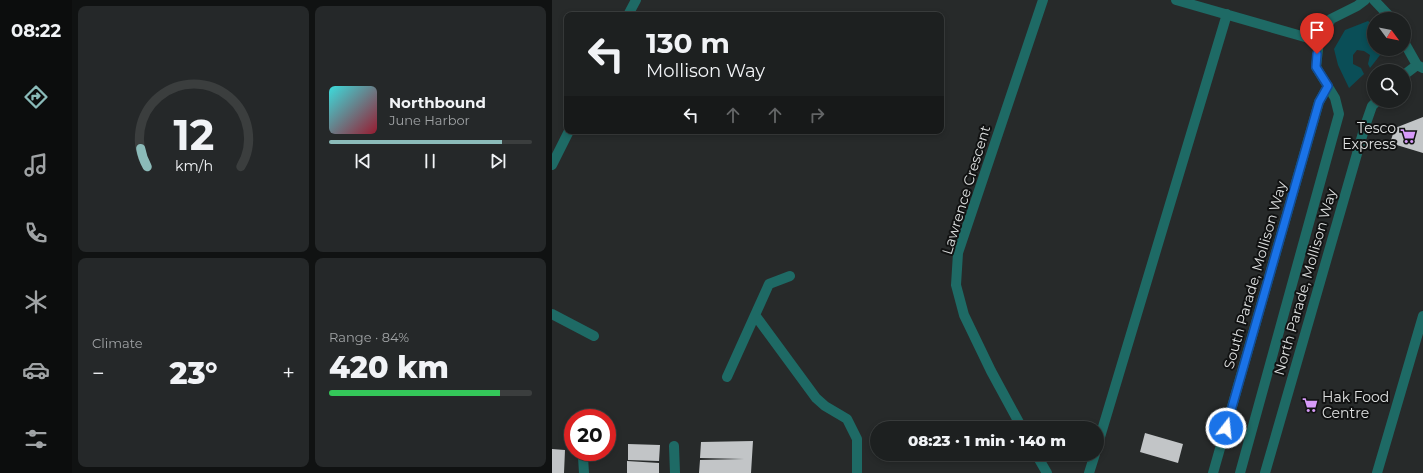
<!DOCTYPE html>
<meta charset="utf-8">
<style>
:root{--surface:#1d2020;--page:#252829;--text:#f1f3f6;--muted:#a0a3a5;--line:#3b3e3e;--accent:#8bbbb9}
body{margin:0;font-family:Montserrat,sans-serif;background:var(--page);color:var(--text);height:100vh;display:flex;flex-direction:column;font-size:15px;white-space:nowrap}
*{box-sizing:border-box;margin:0}
p{font-size:13px;color:var(--muted)}
.icon{flex:none;width:22px;height:22px;fill:none;stroke:currentColor;stroke-width:2;stroke-linecap:round;stroke-linejoin:round}
.map{position:relative;flex:1;overflow:hidden}
.details{display:flex;flex-direction:column;gap:6px;padding:6px;background:#101212;width:480px}
.details>*{flex:none}
.guide{position:absolute;left:12px;top:12px;width:380px;height:122px;border-radius:8px;box-shadow:0 2px 6px #0003,0 0 0 1px var(--line);background:#1d2020;color:var(--text);overflow:hidden}
.needle{width:26px;rotate:122deg}
.tools{position:absolute;left:815px;top:12px;display:grid;gap:8px}
.tools a{display:grid;place-items:center;width:44px;height:44px;border-radius:50%;background:var(--surface);box-shadow:0 2px 6px #0003,0 0 0 1px var(--line);font-size:20px}
.speed{position:absolute;left:12px;top:409px;display:flex;gap:8px;font-size:20px;font-weight:700;text-align:center}
.speed>*{display:grid;place-content:center;width:52px;height:52px;border-radius:50%;background:var(--surface);box-shadow:0 2px 6px #0003,0 0 0 1px var(--line);line-height:1}
.speed .limit{border:6px solid #d22;background:#fff;color:#111}
.pin{position:absolute;display:grid;place-items:center;width:34px;height:34px;color:#fff;margin:-41px -17px;border-radius:50% 50% 50% 0;rotate:-45deg;box-shadow:0 0 4px #0007}
.pin .icon{rotate:45deg}
.me{position:absolute;width:44px;margin:-22px;rotate:16deg;stroke-linejoin:round;filter:drop-shadow(0 0 3px #0008)}
.turn{display:flex;align-items:center;gap:14px;height:84px;padding:0 16px;font-size:18px}
.turn .icon{width:52px;height:52px;stroke-width:2.5}
.turn b{display:block;font-size:28px;line-height:34px}
.lanes{display:flex;align-items:center;height:38px;padding:0 16px;background:#0003;justify-content:center;gap:20px;direction:ltr}
.lanes .off{opacity:.35}
.big{font-size:30px;font-weight:800;line-height:1.1}
.details .card{flex:1;display:flex;flex-direction:column;justify-content:center;gap:6px;min-width:0;padding:0 14px;border-radius:8px;background:var(--page)}
.details .dial{align-items:center;gap:0}
.dial svg{height:104px;overflow:visible;fill:none;stroke:var(--line);stroke-width:7;stroke-linecap:round;text-anchor:middle}
.dial text{fill:var(--text);stroke:none}
.song{display:flex;align-items:center;gap:12px}
.cover{width:48px;height:48px;border-radius:6px;background:linear-gradient(135deg,hsl(180 70% 55%),hsl(350 70% 35%))}
.played{height:4px;border-radius:2px;background:linear-gradient(90deg,var(--accent) 85%,var(--line) 85%)}
.keys{display:flex;justify-content:space-around;direction:ltr}
.heat{display:flex;justify-content:space-between;align-items:center;font-size:22px;direction:ltr}
.charge{height:6px;border-radius:3px;background:linear-gradient(90deg,#34c759 84%,var(--line) 0)}
.details .tiles{flex:1;display:grid;gap:6px;grid-template-columns:repeat(2,1fr)}
.trip{position:absolute;left:318px;top:421px;width:234px;height:40px;border-radius:20px;background:var(--surface);box-shadow:0 2px 6px #0003,0 0 0 1px var(--line);font-weight:800;line-height:40px;text-align:center}
main{display:flex;flex:1;min-height:0}
.menu{display:flex;flex-direction:column;width:72px;justify-content:space-around;align-items:center;background:#0c0d0d;color:var(--muted)}
.menu .icon{width:28px;height:28px}
.menu .selected{color:var(--accent)}
.menu b{font-size:18px;color:var(--text)}
.map>svg:first-child{display:block}
</style>
<main>
<nav class="menu">
<b>08:22</b>
<svg class="icon selected" aria-label="directions" viewBox="0 0 24 24"><path d="M12 3l9 9-9 9-9-9zM9 14v-3h6M13 9l2 2-2 2"/></svg>
<svg class="icon" aria-label="music" viewBox="0 0 24 24"><path d="M9 18V5l10-2v13"/><circle cx="6" cy="18" r="3"/><circle cx="16" cy="16" r="3"/></svg>
<svg class="icon" aria-label="phone" viewBox="0 0 24 24"><path d="M5 4h4l2 5-3 2q2 4 5 5l2-3 5 2v4C11 20 4 13 5 4z"/></svg>
<svg class="icon" aria-label="climate" viewBox="0 0 24 24"><path d="M12 3v18M4 7l16 10M4 17L20 7"/></svg>
<svg class="icon" aria-label="car" viewBox="0 0 24 24"><path d="M5 17H2v-5l4-1 3-4h7l3 4 3 1v5h-3M9 17h6M6 11h13"/><circle cx="7" cy="17" r="2"/><circle cx="17" cy="17" r="2"/></svg>
<svg class="icon" aria-label="filters" viewBox="0 0 24 24"><path d="M4 7h16M4 17h16"/><circle cx="9" cy="7" r="2"/><circle cx="15" cy="17" r="2"/></svg>
</nav>
<section class="details">
<div class="tiles">
<div class="card dial"><svg viewBox="0 0 100 80">
<path d="M14 69A42 42 0 1 1 86 69"/>
<path d="M14 69A42 42 0 0 1 9 55" stroke="#8bbbb9"/>
<text x="50" y="56" font-size="32" font-weight="700">12</text>
<text x="50" y="72" font-size="11">km/h</text>
</svg></div>
<div class="card">
<div class="song"><i class="cover"></i><div><b>Northbound</b><p>June Harbor</p></div></div>
<div class="played"></div>
<div class="keys"><svg class="icon" aria-label="previous" viewBox="0 0 24 24"><path d="M18 5L8 12l10 7zM5 5v14"/></svg><svg class="icon" aria-label="pause" viewBox="0 0 24 24"><path d="M8 5v14M16 5v14"/></svg><svg class="icon" aria-label="next" viewBox="0 0 24 24"><path d="M6 5l10 7-10 7zM19 5v14"/></svg></div>
</div>
<div class="card"><p>Climate</p>
<div class="heat"><a>−</a><b class="big">23°</b><a>+</a></div>
</div>
<div class="card"><p>Range · 84%</p><b class="big">420 km</b><div class="charge"></div></div>
</div>
</section>
<div class="map">
<svg width="871" height="473" viewBox="0 0 871 473">
<rect width="100%" height="100%" fill="#272a2a"/>
<!-- green -->
<path fill="#0a4e57" d="M816,21L822,26V49L832,50L818,68L816,64L818,55L812,51L805,50L801,55V64L809,68L812,74L797,88L786,65L782,49L793,30Z"/>
<!-- building -->
<path fill="#c2c5c7" d="M871,117V153L838,143L843,128Z
M593,433L631,444L626,463L588,452Z
M201,441L199,473H147L148,460L192,459L148,458L149,442Z
M76,444L108,445L107,461L76,460Z
M0,449L13,450L12,473H0Z
M75,461L107,463V473H75Z"/>
<g fill="none" stroke-linecap="round" stroke-linejoin="round">
<!-- minor -->
<path stroke="#1e6a65" stroke-width="10" d="M624,0L767,41
M822,0L840,19
M76,15L84,0
M852,42L865,65L871,68
M852,75L865,65
M0,165L17,131
M0,314L42,336
M203,315L264,398L273,406L295,419L305,439V473
M175,377L217,284L238,276
M470,428L439,371L412,315L404,285L406,253L491,0
M122,446L123,473
M545,447L675,14
M484,454L495,473
M31,457L32,473
M537,473L543,454
M661,473L767,102L776,86
M688,473L787,114L783,98L764,67L767,41L779,19L805,6L813,0
M713,473L813,126L820,106L825,101
M825,473L871,316"/>
</g>
<g fill="none" stroke-linecap="round" stroke-linejoin="round">
<defs>
<path id="route" d="M674,428L767,102L776,86L764,67L765,54"/>
</defs>
<!-- route casing -->
<use href="#route" stroke="#114b97" stroke-width="10"/>
<!-- route -->
<use href="#route" stroke="#1a73e8" stroke-width="7"/>
</g>
<!-- icons -->
<defs>
<symbol id="supermarket-bare" viewBox="-9 -9 18 18"><path d="M-6-5.5h2.5l.6 2H6L4.5 2H-2.5L-4.4-4H-6ZM-1.5 3.2a1.3 1.3 0 1 0 .1 0ZM3 3.2a1.3 1.3 0 1 0 .1 0Z" fill="#d79bf9" stroke="#111212" stroke-width="2.5" paint-order="stroke"/></symbol>
</defs>
<g fill-rule="evenodd">
<use href="#supermarket-bare" x="845" y="125" width="22" height="22"/>
<use href="#supermarket-bare" x="747" y="394" width="22" height="22"/>
</g>
<g text-anchor="middle" stroke-width="4" stroke-linejoin="round" paint-order="stroke">
<!-- poi labels -->
<g font-size="14" fill="#dee0e0" stroke="#111212" text-anchor="end">
<text x="844" y="133">Tesco<tspan x="844" dy="16">Express</tspan></text>
<text x="770" y="402" text-anchor="start">Hak Food<tspan x="770" dy="16">Centre</tspan></text>
</g>
<!-- street labels -->
<g font-size="14" fill="#dee0e0" stroke="#111212">
<text transform="translate(414 190) rotate(-73)" y="5">Lawrence Crescent</text>
<text transform="translate(703 275) rotate(-74)" y="5">South Parade, Mollison Way</text>
<text transform="translate(753 282) rotate(-74)" y="5">North Parade, Mollison Way</text>
</g>
</g>
</svg>
<div class="tools">
<a><svg class="needle" viewBox="-14 -14 28 28"><path d="M0-13l5 13h-10z" fill="#e53935"/><path d="M0 13l5-13h-10z" fill="#a0a3a5"/></svg></a>
<a><svg class="icon" aria-label="search" viewBox="0 0 24 24"><circle cx="10" cy="10" r="6"/><path d="M15 15l6 6"/></svg></a>
</div>
<div class="speed"><div class="limit">20</div></div>
<div class="pin" style="left:765px;top:54px;background:#d93025"><svg class="icon" aria-label="arrive" viewBox="0 0 24 24"><path d="M6 21V4h12l-3 4 3 4H6"/></svg></div>
<svg class="me" style="left:674px;top:428px" viewBox="-20 -20 40 40"><circle r="17" fill="#1a73e8" stroke="#fff" stroke-width="3"/><path d="M0-11L8 9 0 5-8 9z" fill="#fff"/></svg>
<div class="trip">08:23 · 1 min · 140 m</div>
<div class="guide">
<div class="turn"><svg class="icon" aria-label="left" viewBox="0 0 24 24"><path d="M17 20v-9H6M10 6l-5 5 5 5"/></svg><div><b>130 m</b>Mollison Way</div></div>
<div class="lanes"><svg class="icon" aria-label="left" viewBox="0 0 24 24"><path d="M17 20v-9H6M10 6l-5 5 5 5"/></svg><svg class="icon off" aria-label="ahead" viewBox="0 0 24 24"><path d="M12 20V5M6 11l6-6 6 6"/></svg><svg class="icon off" aria-label="ahead" viewBox="0 0 24 24"><path d="M12 20V5M6 11l6-6 6 6"/></svg><svg class="icon off" aria-label="right" viewBox="0 0 24 24"><path d="M7 20v-9h11M14 6l5 5-5 5"/></svg></div>
</div>
</div>
</main>
